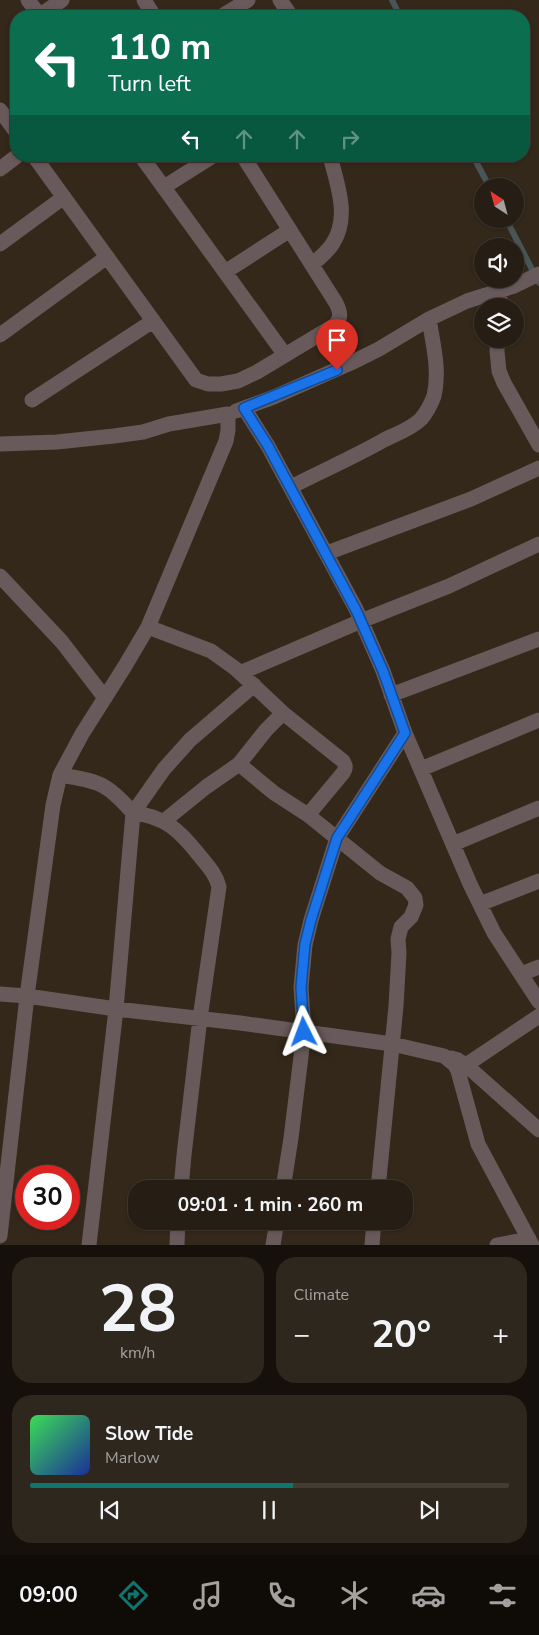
<!DOCTYPE html>
<meta charset="utf-8">
<style>
:root{--surface:#261e14;--page:#2e271d;--text:#f1f3f6;--muted:#a4a2a0;--line:#423c34;--accent:#0f766e}
body{margin:0;font-family:"Nunito Sans",sans-serif;background:var(--page);color:var(--text);height:100vh;display:flex;flex-direction:column;font-size:19px;white-space:nowrap}
*{box-sizing:border-box;margin:0}
p{font-size:16px;color:var(--muted)}
.icon{flex:none;width:28px;height:28px;fill:none;stroke:currentColor;stroke-width:2;stroke-linecap:round;stroke-linejoin:round}
.map{position:relative;height:1245px;overflow:hidden}
.panel{display:flex;flex-direction:column;gap:12px;padding:12px;background:#15100b;flex:1}
.panel>*{flex:none}
.guide{position:absolute;left:10px;top:10px;width:520px;height:152px;border-radius:20px;box-shadow:0 1px 4px #0004,0 0 0 1px var(--line);background:#0b6e4f;color:#fff;overflow:hidden}
.needle{width:32px;rotate:324deg}
.fabs{position:absolute;left:474px;top:178px;display:grid;gap:10px}
.fabs a{display:grid;place-items:center;width:50px;height:50px;border-radius:50%;background:var(--surface);box-shadow:0 1px 4px #0004,0 0 0 1px var(--line);font-size:25px}
.speed{position:absolute;left:15px;top:1165px;display:flex;gap:10px;font-size:25px;font-weight:700;text-align:center}
.speed>*{display:grid;place-content:center;width:65px;height:65px;border-radius:50%;background:var(--surface);box-shadow:0 1px 4px #0004,0 0 0 1px var(--line);line-height:1}
.speed .limit{border:8px solid #d22;background:#fff;color:#111}
.pin{position:absolute;display:grid;place-items:center;width:42px;height:42px;color:#fff;margin:-51px -21px;border-radius:50% 50% 50% 0;rotate:-45deg;box-shadow:0 0 5px #0007}
.pin .icon{rotate:45deg}
.me{position:absolute;width:55px;margin:-28px;rotate:357deg;stroke-linejoin:round;filter:drop-shadow(0 0 4px #0008)}
.turn{display:flex;align-items:center;gap:18px;height:105px;padding:0 15px;font-size:22px}
.turn .icon{width:65px;height:65px;stroke-width:2.5}
.turn b{display:block;font-size:35px;line-height:42px}
.lanes{display:flex;align-items:center;height:48px;padding:0 15px;background:#0003;justify-content:center;gap:25px;direction:ltr}
.lanes .off{opacity:.35}
.big{font-size:38px;font-weight:700;line-height:1.1}
.panel .widget{flex:1;display:flex;flex-direction:column;justify-content:center;gap:8px;min-width:0;padding:0 18px;border-radius:20px;background:var(--page)}
.panel .dial{align-items:center;gap:0}
.dial b{font-size:65px;line-height:1}
.song{display:flex;align-items:center;gap:15px}
.cover{width:60px;height:60px;border-radius:8px;background:linear-gradient(135deg,hsl(130 70% 55%),hsl(230 70% 35%))}
.played{height:5px;border-radius:2px;background:linear-gradient(90deg,var(--accent) 55%,var(--line) 55%)}
.keys{display:flex;justify-content:space-around;direction:ltr}
.heat{display:flex;justify-content:space-between;align-items:center;font-size:28px;direction:ltr}
.panel .tiles{flex:1;display:grid;gap:12px;grid-template-columns:1fr 1fr}
.widget:last-child{grid-column:span 2}
.trip{position:absolute;left:128px;top:1180px;width:285px;height:50px;border-radius:20px;background:var(--surface);box-shadow:0 1px 4px #0004,0 0 0 1px var(--line);font-weight:700;line-height:50px;text-align:center}
.tabs{display:flex;height:80px;justify-content:space-around;align-items:center;background:#0f0c08;color:var(--muted)}
.tabs .icon{width:35px;height:35px}
.tabs .on{color:var(--accent)}
.tabs b{font-size:22px;color:var(--text)}
.map>svg:first-child{display:block}
</style>
<div class="map">
<svg width="539" height="1245" viewBox="0 0 539 1245">
<rect width="100%" height="100%" fill="#33281a"/>
<g fill="none" stroke-linecap="round" stroke-linejoin="round">
<!-- stream -->
<path stroke="#485657" stroke-width="6" d="M392,0L400,16
M473,156L489,186
M506,219L539,283"/>
<!-- street -->
<path stroke="#685a5b" stroke-width="15" d="M28,0L40,16
M144,0L154,16
M280,0L291,16
M39,16L62,0
M222,16L248,0
M0,110L16,132
M34,156L196,380L208,384H221L238,381L257,372L335,325C342,318 340,311 336,303L243,156
M141,156L285,355
M0,169L17,156
M164,187L213,156
M0,244L64,197
M312,265C319,258 328,252 333,243C350,216 337,184 330,156
M225,272L290,230
M500,306V289
M0,335L107,257
M498,339L497,351L499,371L504,383L539,445
M32,400L153,321
M244,408L268,446L356,609L383,671L405,733L470,884L494,933L539,1002
M236,411L274,397L351,363L379,349L429,319L467,301L514,286L539,274
M0,444L57,442L114,436L143,432L169,424L228,414V430L226,441L148,627L125,666L82,734L60,775L53,805L27,996L0,1236
M291,487C322,471 354,457 384,440C396,434 411,429 421,419C427,412 431,404 434,396C440,371 433,344 429,319
M327,553L471,499L539,468
M0,576L62,642L105,698
M148,627L211,651L236,669L283,713L266,730L239,764L274,793L308,815L380,873L407,888L415,898L416,905L411,917L401,927L398,939L399,953L396,1006L378,1189
M240,673L361,621L449,586L539,544
M391,695L539,639
M283,713L343,761C346,766 346,768 343,773L308,815
M421,769L539,720
M60,775C99,781 107,783 133,813L116,1009L89,1245
M164,821L206,787L239,764
M453,844L539,808
M480,904L539,881
M521,974L539,967
M0,994L27,996L116,1009L240,1023L392,1044L444,1056L455,1065L458,1071L478,1144L532,1245
M451,1058L458,1060L466,1065L539,1130
M466,1065L539,1016
M181,1189L184,1155L200,1018L219,887C216,874 207,865 199,855C180,831 165,816 133,813L164,769L190,740L254,685
M283,1189L291,1138L304,1032L301,987L305,945L311,920L337,838L405,733
M177,1245L178,1221
M273,1245L277,1221
M372,1245L374,1221
M497,1245L529,1239"/>
</g>
<g fill="none" stroke-linecap="round" stroke-linejoin="round">
<defs>
<path id="route" d="M304,1032L301,987L305,944L311,920L337,838L405,733L383,671L356,610L268,446L244,408L337,370"/>
</defs>
<!-- route casing -->
<use href="#route" stroke="#114b97" stroke-width="12"/>
<!-- route -->
<use href="#route" stroke="#1a73e8" stroke-width="9"/>
</g>
</svg>
<div class="fabs">
<a><svg class="needle" viewBox="-14 -14 28 28"><path d="M0-13l5 13h-10z" fill="#e53935"/><path d="M0 13l5-13h-10z" fill="#a4a2a0"/></svg></a>
<a><svg class="icon" aria-label="sound" viewBox="0 0 24 24"><path d="M4 9h4l5-4v14l-5-4H4zM17 9q2 3 0 6"/></svg></a>
<a><svg class="icon" aria-label="layers" viewBox="0 0 24 24"><path d="M12 4l9 5-9 5-9-5zM3 14l9 5 9-5"/></svg></a>
</div>
<div class="speed"><div class="limit">30</div></div>
<div class="pin" style="left:337px;top:370px;background:#d93025"><svg class="icon" aria-label="arrive" viewBox="0 0 24 24"><path d="M6 21V4h12l-3 4 3 4H6"/></svg></div>
<svg class="me" style="left:304px;top:1032px" viewBox="-20 -20 40 40"><path d="M0-17L14 15 0 8-14 15z" fill="#1a73e8" stroke="#fff" stroke-width="4"/></svg>
<div class="trip">09:01 · 1 min · 260 m</div>
<div class="guide">
<div class="turn"><svg class="icon" aria-label="left" viewBox="0 0 24 24"><path d="M17 20v-9H6M10 6l-5 5 5 5"/></svg><div><b>110 m</b>Turn left</div></div>
<div class="lanes"><svg class="icon" aria-label="left" viewBox="0 0 24 24"><path d="M17 20v-9H6M10 6l-5 5 5 5"/></svg><svg class="icon off" aria-label="ahead" viewBox="0 0 24 24"><path d="M12 20V5M6 11l6-6 6 6"/></svg><svg class="icon off" aria-label="ahead" viewBox="0 0 24 24"><path d="M12 20V5M6 11l6-6 6 6"/></svg><svg class="icon off" aria-label="right" viewBox="0 0 24 24"><path d="M7 20v-9h11M14 6l5 5-5 5"/></svg></div>
</div>
</div>
<section class="panel">
<div class="tiles">
<div class="widget dial"><b>28</b><p>km/h</p></div>
<div class="widget"><p>Climate</p>
<div class="heat"><a>−</a><b class="big">20°</b><a>+</a></div>
</div>
<div class="widget">
<div class="song"><i class="cover"></i><div><b>Slow Tide</b><p>Marlow</p></div></div>
<div class="played"></div>
<div class="keys"><svg class="icon" aria-label="previous" viewBox="0 0 24 24"><path d="M18 5L8 12l10 7zM5 5v14"/></svg><svg class="icon" aria-label="pause" viewBox="0 0 24 24"><path d="M8 5v14M16 5v14"/></svg><svg class="icon" aria-label="next" viewBox="0 0 24 24"><path d="M6 5l10 7-10 7zM19 5v14"/></svg></div>
</div>
</div>
</section>
<nav class="tabs">
<b>09:00</b>
<svg class="icon on" aria-label="directions" viewBox="0 0 24 24"><path d="M12 3l9 9-9 9-9-9zM9 14v-3h6M13 9l2 2-2 2"/></svg>
<svg class="icon" aria-label="music" viewBox="0 0 24 24"><path d="M9 18V5l10-2v13"/><circle cx="6" cy="18" r="3"/><circle cx="16" cy="16" r="3"/></svg>
<svg class="icon" aria-label="phone" viewBox="0 0 24 24"><path d="M5 4h4l2 5-3 2q2 4 5 5l2-3 5 2v4C11 20 4 13 5 4z"/></svg>
<svg class="icon" aria-label="climate" viewBox="0 0 24 24"><path d="M12 3v18M4 7l16 10M4 17L20 7"/></svg>
<svg class="icon" aria-label="car" viewBox="0 0 24 24"><path d="M5 17H2v-5l4-1 3-4h7l3 4 3 1v5h-3M9 17h6M6 11h13"/><circle cx="7" cy="17" r="2"/><circle cx="17" cy="17" r="2"/></svg>
<svg class="icon" aria-label="filters" viewBox="0 0 24 24"><path d="M4 7h16M4 17h16"/><circle cx="9" cy="7" r="2"/><circle cx="15" cy="17" r="2"/></svg>
</nav>
